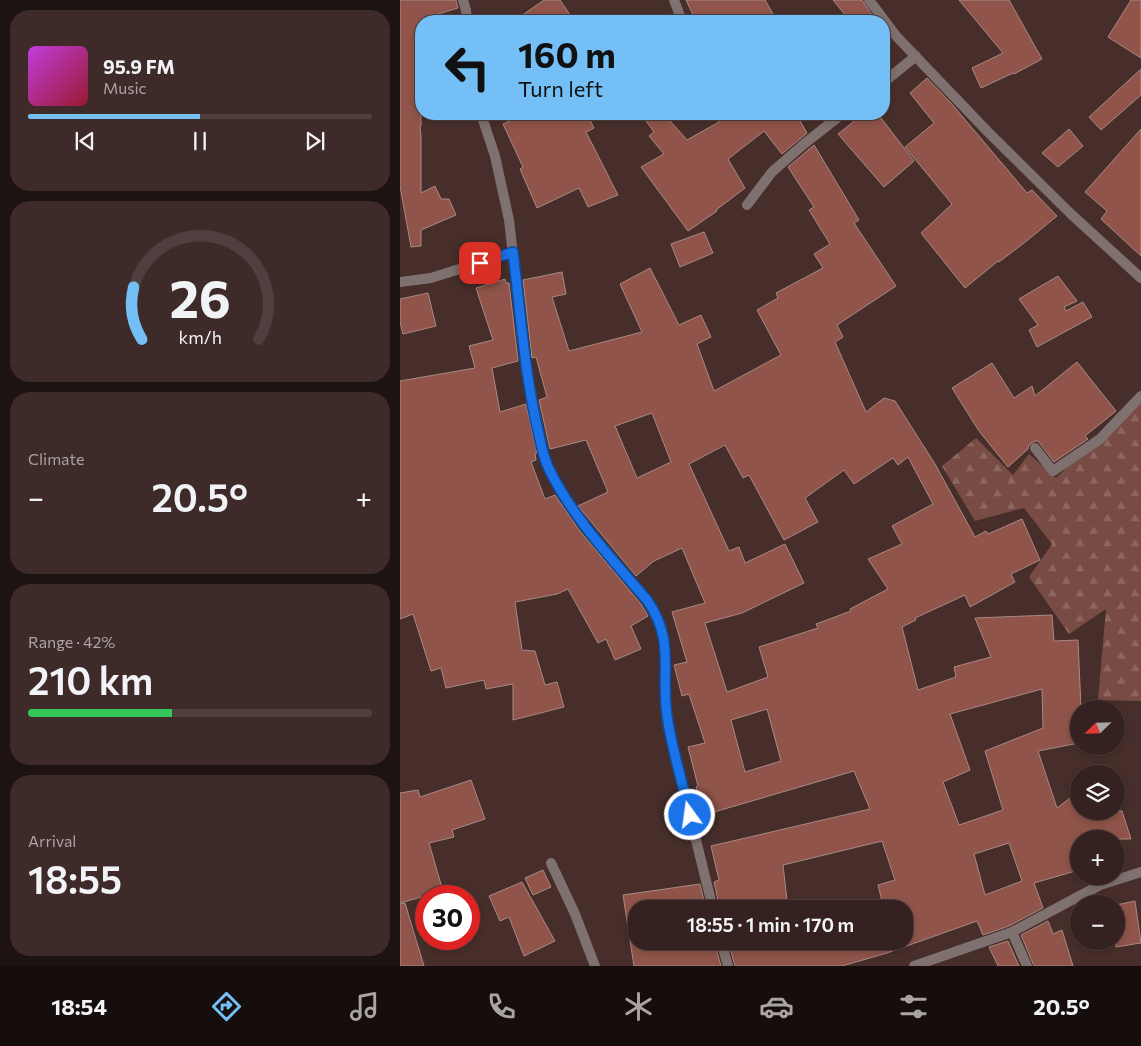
<!DOCTYPE html>
<meta charset="utf-8">
<style>
:root{--surface:#352220;--page:#3d2a29;--text:#f1f3f6;--muted:#aaa4a5;--line:#4f3f3e;--accent:#74c0f6}
body{margin:0;font-family:Commissioner,sans-serif;background:var(--page);color:var(--text);height:100vh;display:flex;flex-direction:column;font-size:19px;white-space:nowrap}
*{box-sizing:border-box;margin:0}
p{font-size:16px;color:var(--muted)}
.icon{flex:none;width:28px;height:28px;fill:none;stroke:currentColor;stroke-width:2;stroke-linecap:round;stroke-linejoin:round}
.map{position:relative;flex:1;overflow:hidden}
.sheet{display:flex;flex-direction:column;gap:10px;padding:10px;background:#1d1312;width:400px}
.sheet>*{flex:none}
.top-card{position:absolute;left:15px;top:15px;width:475px;height:105px;border-radius:20px;box-shadow:0 2px 8px #0003,0 0 0 1px var(--line);background:#74c0f6;color:#111;overflow:hidden}
.needle{width:32px;rotate:247deg}
.controls{position:absolute;left:670px;top:700px;display:grid;gap:10px}
.controls a{display:grid;place-items:center;width:55px;height:55px;border-radius:50%;background:var(--surface);box-shadow:0 2px 8px #0003,0 0 0 1px var(--line);font-size:25px}
.speed{position:absolute;left:15px;top:885px;display:flex;gap:10px;font-size:25px;font-weight:700;text-align:center}
.speed>*{display:grid;place-content:center;width:65px;height:65px;border-radius:50%;background:var(--surface);box-shadow:0 2px 8px #0003,0 0 0 1px var(--line);line-height:1}
.speed .limit{border:8px solid #d22;background:#fff;color:#111}
.pin{position:absolute;display:grid;place-items:center;width:42px;height:42px;color:#fff;margin:-21px;border-radius:10px;box-shadow:0 2px 8px #0006}
.me{position:absolute;width:55px;margin:-28px;rotate:346deg;stroke-linejoin:round;filter:drop-shadow(0 0 4px #0008)}
.turn{display:flex;align-items:center;gap:18px;height:105px;padding:0 20px;font-size:22px}
.turn .icon{width:65px;height:65px;stroke-width:2.5}
.turn b{display:block;font-size:35px;line-height:42px}
.big{font-size:38px;font-weight:600;line-height:1.1}
.sheet .tile{flex:1;display:flex;flex-direction:column;justify-content:center;gap:8px;min-width:0;padding:0 18px;border-radius:20px;background:var(--page)}
.sheet .dial{align-items:center;gap:0}
.dial svg{height:130px;overflow:visible;fill:none;stroke:var(--line);stroke-width:7;stroke-linecap:round;text-anchor:middle}
.dial text{fill:var(--text);stroke:none}
.song{display:flex;align-items:center;gap:15px}
.cover{width:60px;height:60px;border-radius:8px;background:linear-gradient(135deg,hsl(290 70% 55%),hsl(350 70% 35%))}
.played{height:5px;border-radius:2px;background:linear-gradient(90deg,var(--accent) 50%,var(--line) 50%)}
.keys{display:flex;justify-content:space-around;direction:ltr}
.heat{display:flex;justify-content:space-between;align-items:center;font-size:28px;direction:ltr}
.charge{height:8px;border-radius:4px;background:linear-gradient(90deg,#34c759 42%,var(--line) 0)}
.trip{position:absolute;left:228px;top:900px;width:285px;height:50px;border-radius:20px;background:var(--surface);box-shadow:0 2px 8px #0003,0 0 0 1px var(--line);font-weight:600;line-height:50px;text-align:center}
.tabs{display:flex;height:80px;justify-content:space-around;align-items:center;background:#150e0d;color:var(--muted)}
.tabs .icon{width:35px;height:35px}
.tabs .selected{color:var(--accent)}
.tabs b{font-size:22px;color:var(--text)}
main{display:flex;flex:1;min-height:0}
.map>svg:first-child{display:block}
</style>
<main>
<section class="sheet">
<div class="tile">
<div class="song"><i class="cover"></i><div><b>95.9 FM</b><p>Music</p></div></div>
<div class="played"></div>
<div class="keys"><svg class="icon" aria-label="previous" viewBox="0 0 24 24"><path d="M18 5L8 12l10 7zM5 5v14"/></svg><svg class="icon" aria-label="pause" viewBox="0 0 24 24"><path d="M8 5v14M16 5v14"/></svg><svg class="icon" aria-label="next" viewBox="0 0 24 24"><path d="M6 5l10 7-10 7zM19 5v14"/></svg></div>
</div>
<div class="tile dial"><svg viewBox="0 0 100 80">
<path d="M14 69A42 42 0 1 1 86 69"/>
<path d="M14 69A42 42 0 0 1 9 37" stroke="#74c0f6"/>
<text x="50" y="56" font-size="32" font-weight="700">26</text>
<text x="50" y="72" font-size="11">km/h</text>
</svg></div>
<div class="tile"><p>Climate</p>
<div class="heat"><a>−</a><b class="big">20.5°</b><a>+</a></div>
</div>
<div class="tile"><p>Range · 42%</p><b class="big">210 km</b><div class="charge"></div></div>
<div class="tile"><p>Arrival</p><b class="big">18:55</b></div>
</section>
<div class="map">
<svg width="741" height="966" viewBox="0 0 741 966">
<defs>
<pattern id="forest-firs" width="22" height="20" patternUnits="userSpaceOnUse" patternTransform="scale(1.25)"><rect width="22" height="20" fill="#784c44"/><path d="M5 1l3.5 6h-7zM16 11l3.5 6h-7z" fill="#8c665f"/></pattern>
</defs>
<rect width="100%" height="100%" fill="#472e2a"/>
<!-- forest -->
<path fill="url(#forest-firs)" d="M741,398V701L698,700L706,609L669,634L629,577L652,544L624,508L575,521L542,466L576,438L613,475L629,454L656,478Z"/>
<!-- building -->
<path fill="#90544a" stroke="#a88a85" fill-rule="evenodd" d="M0,0H56L58,8L25,18L26,21H21V126L20,127L21,136V193L35,186L41,199H49L56,215L21,230V246L11,247L0,186Z
M144,0H160L174,21H114Z
M286,0H365L377,21H296Z
M433,0H462L476,21H450Z
M559,0H609L642,59L614,74L613,73L581,88L572,68L603,53Z
M731,0H741V58L708,37Z
M741,69V95L701,130L689,117Z
M527,78L551,103L627,193L632,190L657,216L624,243L599,262L598,261L565,288L521,233L552,204L505,147L534,123L510,93Z
M125,114H187L194,128L186,132L218,195L188,207L179,188L137,208L120,169L123,167L103,124Z
M241,114H264L287,140L317,123L328,114H396L407,133L382,154L364,131L328,159L345,188L316,210L317,211L288,231L241,167L264,154L249,136L254,132Z
M463,114H478L514,161L484,187L438,134Z
M669,129L683,146L658,167L642,153Z
M741,129V256L701,219L707,211L685,192Z
M414,145L459,220L454,223L496,286L437,325L443,337L435,342L466,412L484,398L495,401L535,464L575,537L586,531L588,534L622,519L640,560L611,574L615,582L570,607L565,595L515,618L516,620L502,627L518,690L556,677L554,667L591,657L575,618L652,615L654,641L678,640L681,709H679V743L638,751L657,808L679,791V811H722L731,839H679V870L634,883L643,908L609,926L583,935L577,921L487,953L442,966H335L328,941H504V909H484L478,885L495,880L482,841L383,865L388,909H320L314,882L319,880L311,846L470,809L454,771L304,815L296,787L298,786L288,747L305,743L289,694L282,696L274,665L287,662L272,612L305,603L282,548L254,561L236,576L178,506L208,492L186,440L150,449L139,400L147,397L136,357L132,358L123,280L162,272L166,294L152,297L169,351L242,332L220,284L250,268L279,325L301,315L311,337L297,344L314,391L381,355L357,310L378,298L376,293L423,268L414,254L430,244L409,210L414,207L388,167ZM252,413L271,462L237,478L215,426ZM325,445L343,478L349,475L384,540L418,522L405,498L444,470L454,484L493,458L498,465L508,457L533,504L492,526L502,544L468,559L488,589L450,609L451,611L416,624L418,628L359,647L368,677L327,692L305,623L342,613L404,583L385,544L345,563L339,547L329,551L289,464ZM642,689L643,728L585,751L603,810L559,825L543,782L570,770L550,714ZM367,709L381,761L345,772L331,720ZM609,843L622,881L585,895L574,854Z
M304,232L313,253L280,267L271,244Z
M658,276L677,301L664,307L666,311L683,302L692,317L637,347L629,330L638,325L619,299Z
M105,279L106,283H109L118,361L92,368L100,412L126,404L137,453H135L136,460L131,462L145,499L155,495L179,530L241,604L248,616L231,626L241,649L215,660L206,639L198,643L168,589L157,594L115,602L122,650L135,651L145,685L157,682L164,707L113,720V684L86,689L84,680L46,688L41,668L31,671L13,614L0,619V381L75,368L69,346L93,340L76,288Z
M28,293L36,326L3,334L0,322V299Z
M677,362L716,411L685,436L688,439L654,462L638,441H635L629,445L628,449L608,467L579,431L552,388L592,363L614,398L632,386L635,396Z
M71,780L85,819L52,830L54,837L29,843L43,891L0,903V793L18,790L20,797Z
M143,870L151,887L133,895L125,878Z
M122,882L155,941L124,956L109,917L100,921L89,896Z
M300,884L306,909H236V941H314L321,966H234L223,895Z
M735,901L741,943L716,947V905Z
M5,903L24,966H0V904Z
M648,921L653,934L662,930L673,966H634L621,935Z
M608,941L619,966H598L589,947Z"/>
<g fill="none" stroke-linecap="round" stroke-linejoin="round">
<!-- street -->
<path stroke="#7e716f" stroke-width="10" d="M63,0L66,10L67,21
M274,0L282,21
M469,0L497,37L589,133L671,214L741,278
M484,82L516,56
M81,114L95,156L109,220L126,370L144,455C155,490 179,519 202,546C217,564 232,582 247,600C276,643 260,674 267,721C271,743 278,765 283,787C293,828 303,868 313,909
M347,205L372,172L404,144L442,114
M0,282L31,278L113,252
M635,448L653,471L700,439L741,396
M151,863L175,914L195,966
M612,932L627,966
M321,941L328,966
M514,966L612,932L700,885L741,872"/>
</g>
<g fill="none" stroke-linecap="round" stroke-linejoin="round">
<defs>
<path id="route" d="M80,263L113,252C120,309 124,366 136,422C140,437 142,455 149,469C173,518 212,559 247,600C277,643 259,675 268,722C273,753 283,784 290,815"/>
</defs>
<!-- route casing -->
<use href="#route" stroke="#114b97" stroke-width="12"/>
<!-- route -->
<use href="#route" stroke="#1a73e8" stroke-width="9"/>
</g>
</svg>
<div class="controls">
<a><svg class="needle" viewBox="-14 -14 28 28"><path d="M0-13l5 13h-10z" fill="#e53935"/><path d="M0 13l5-13h-10z" fill="#aaa4a5"/></svg></a>
<a><svg class="icon" aria-label="layers" viewBox="0 0 24 24"><path d="M12 4l9 5-9 5-9-5zM3 14l9 5 9-5"/></svg></a>
<a>+</a>
<a>−</a>
</div>
<div class="speed"><div class="limit">30</div></div>
<div class="pin" style="left:80px;top:263px;background:#d93025"><svg class="icon" aria-label="arrive" viewBox="0 0 24 24"><path d="M6 21V4h12l-3 4 3 4H6"/></svg></div>
<svg class="me" style="left:290px;top:815px" viewBox="-20 -20 40 40"><circle r="17" fill="#1a73e8" stroke="#fff" stroke-width="3"/><path d="M0-11L8 9 0 5-8 9z" fill="#fff"/></svg>
<div class="trip">18:55 · 1 min · 170 m</div>
<div class="top-card">
<div class="turn"><svg class="icon" aria-label="left" viewBox="0 0 24 24"><path d="M17 20v-9H6M10 6l-5 5 5 5"/></svg><div><b>160 m</b>Turn left</div></div>
</div>
</div>
</main>
<nav class="tabs">
<b>18:54</b>
<svg class="icon selected" aria-label="directions" viewBox="0 0 24 24"><path d="M12 3l9 9-9 9-9-9zM9 14v-3h6M13 9l2 2-2 2"/></svg>
<svg class="icon" aria-label="music" viewBox="0 0 24 24"><path d="M9 18V5l10-2v13"/><circle cx="6" cy="18" r="3"/><circle cx="16" cy="16" r="3"/></svg>
<svg class="icon" aria-label="phone" viewBox="0 0 24 24"><path d="M5 4h4l2 5-3 2q2 4 5 5l2-3 5 2v4C11 20 4 13 5 4z"/></svg>
<svg class="icon" aria-label="climate" viewBox="0 0 24 24"><path d="M12 3v18M4 7l16 10M4 17L20 7"/></svg>
<svg class="icon" aria-label="car" viewBox="0 0 24 24"><path d="M5 17H2v-5l4-1 3-4h7l3 4 3 1v5h-3M9 17h6M6 11h13"/><circle cx="7" cy="17" r="2"/><circle cx="17" cy="17" r="2"/></svg>
<svg class="icon" aria-label="filters" viewBox="0 0 24 24"><path d="M4 7h16M4 17h16"/><circle cx="9" cy="7" r="2"/><circle cx="15" cy="17" r="2"/></svg>
<b>20.5°</b>
</nav>
